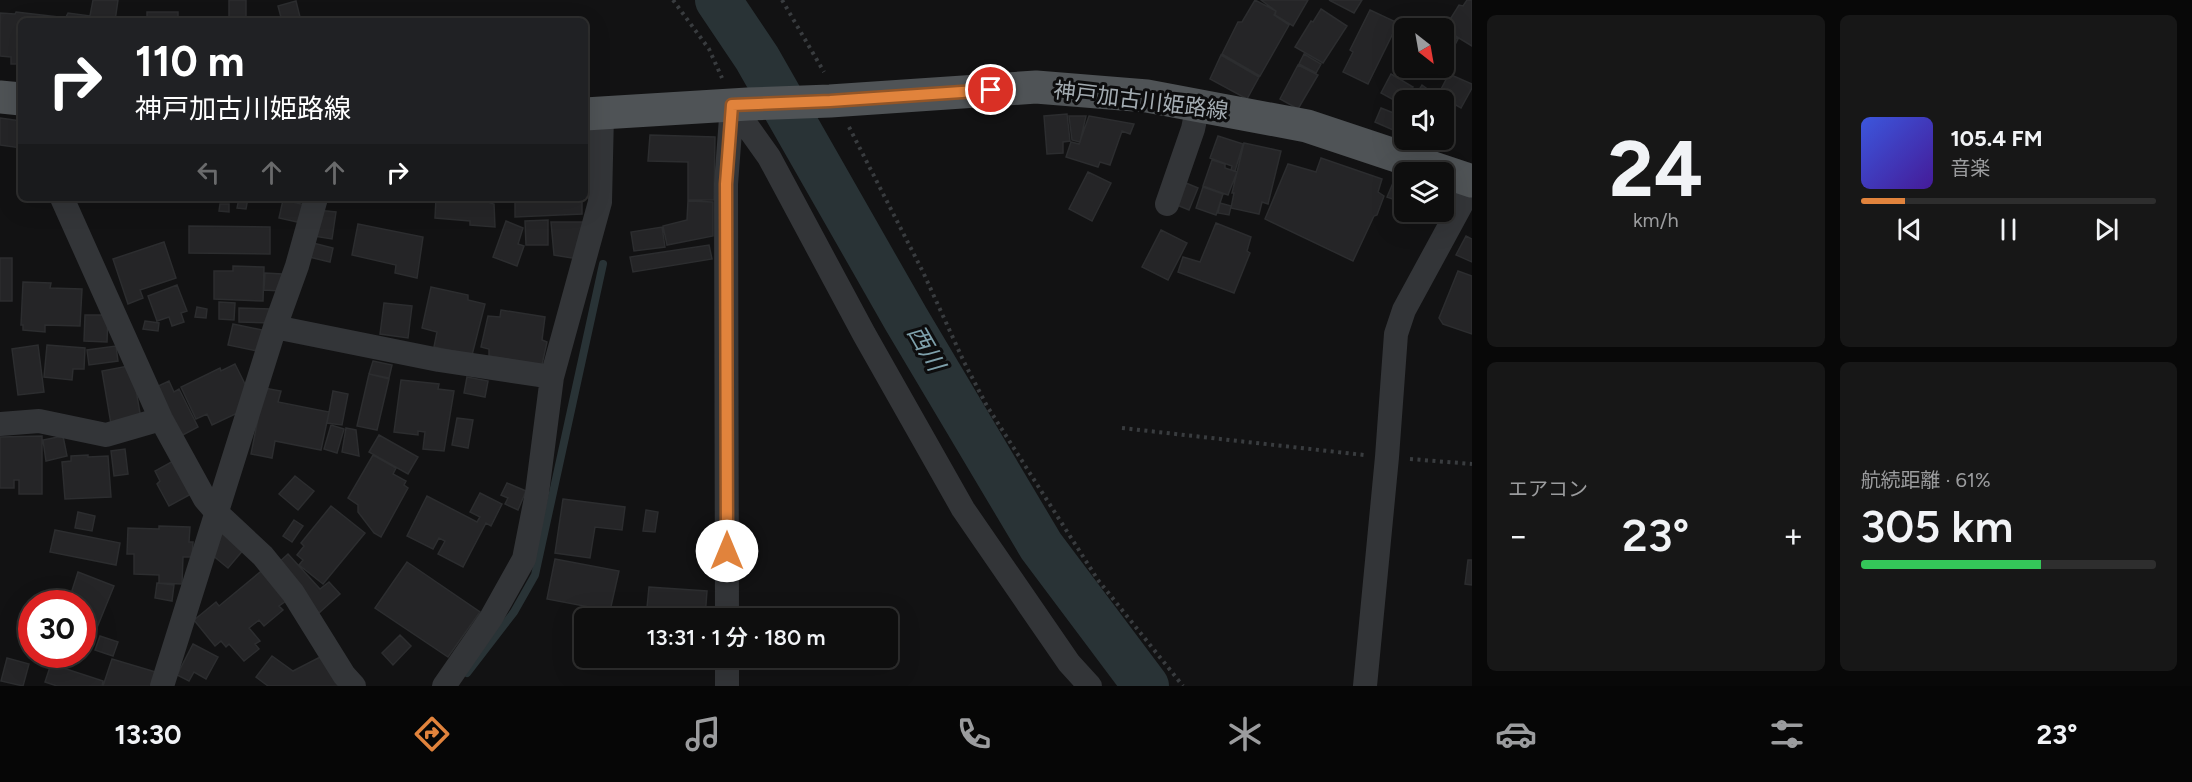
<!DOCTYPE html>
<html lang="ja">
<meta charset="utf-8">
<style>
:root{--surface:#0e0e0e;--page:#171717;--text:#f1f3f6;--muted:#9b9c9e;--line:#2e2e2e;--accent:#e1833c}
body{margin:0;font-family:Figtree,"Noto Sans JP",sans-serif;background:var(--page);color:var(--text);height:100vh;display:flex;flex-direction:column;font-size:22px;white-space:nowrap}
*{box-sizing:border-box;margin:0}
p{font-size:20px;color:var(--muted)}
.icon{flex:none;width:33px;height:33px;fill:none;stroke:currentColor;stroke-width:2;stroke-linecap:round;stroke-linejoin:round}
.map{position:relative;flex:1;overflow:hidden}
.details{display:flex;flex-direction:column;gap:15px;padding:15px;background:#080808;width:720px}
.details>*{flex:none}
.banner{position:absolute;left:18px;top:18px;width:570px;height:183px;border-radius:9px;box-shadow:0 6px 24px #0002,0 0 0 2px var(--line);background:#202124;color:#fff;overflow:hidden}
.needle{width:39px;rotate:149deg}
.tools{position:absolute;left:1394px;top:18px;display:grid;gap:12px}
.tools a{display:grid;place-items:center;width:60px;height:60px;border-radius:9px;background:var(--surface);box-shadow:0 6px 24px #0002,0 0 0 2px var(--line);font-size:30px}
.speed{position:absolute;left:18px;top:590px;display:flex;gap:12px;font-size:30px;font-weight:700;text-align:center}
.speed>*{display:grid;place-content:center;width:78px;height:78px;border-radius:50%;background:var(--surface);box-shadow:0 6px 24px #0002,0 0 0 2px var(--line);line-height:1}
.speed .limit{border:9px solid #d22;background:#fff;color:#111}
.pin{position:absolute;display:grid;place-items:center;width:51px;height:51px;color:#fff;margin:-26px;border:3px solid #fff;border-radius:50%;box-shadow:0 2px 6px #0007}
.me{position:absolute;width:66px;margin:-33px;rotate:0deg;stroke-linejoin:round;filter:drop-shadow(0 0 4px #0008)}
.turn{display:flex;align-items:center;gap:21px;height:126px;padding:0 18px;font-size:27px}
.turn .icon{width:78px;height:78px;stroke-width:2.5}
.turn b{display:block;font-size:42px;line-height:51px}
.lanes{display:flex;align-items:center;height:57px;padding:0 18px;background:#0003;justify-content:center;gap:30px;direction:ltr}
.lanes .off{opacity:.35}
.big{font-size:45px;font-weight:600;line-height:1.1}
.details .widget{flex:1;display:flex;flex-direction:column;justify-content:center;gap:9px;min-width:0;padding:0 21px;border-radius:9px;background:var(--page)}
.details .dial{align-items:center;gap:0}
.dial b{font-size:78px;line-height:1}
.song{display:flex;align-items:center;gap:18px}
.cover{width:72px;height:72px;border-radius:9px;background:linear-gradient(135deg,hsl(230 70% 55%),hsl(260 70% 35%))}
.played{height:6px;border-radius:3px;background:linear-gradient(90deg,var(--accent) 15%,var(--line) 15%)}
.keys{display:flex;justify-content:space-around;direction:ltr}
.heat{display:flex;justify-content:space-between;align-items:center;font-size:33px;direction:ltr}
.charge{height:9px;border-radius:4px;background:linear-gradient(90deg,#34c759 61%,var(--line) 0)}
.details .tiles{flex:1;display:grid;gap:15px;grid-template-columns:repeat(2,1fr)}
.trip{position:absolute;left:574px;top:608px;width:324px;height:60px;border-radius:9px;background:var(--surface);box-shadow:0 6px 24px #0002,0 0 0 2px var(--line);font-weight:600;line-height:60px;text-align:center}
.dock{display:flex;height:96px;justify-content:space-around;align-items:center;background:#060606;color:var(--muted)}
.dock .icon{width:42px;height:42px}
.dock .on{color:var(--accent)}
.dock b{font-size:27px;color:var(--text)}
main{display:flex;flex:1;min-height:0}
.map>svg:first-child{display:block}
</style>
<main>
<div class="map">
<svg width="1472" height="686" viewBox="0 0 1472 686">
<rect width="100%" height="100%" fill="#121213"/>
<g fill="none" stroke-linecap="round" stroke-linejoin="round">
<!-- stream -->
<path stroke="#293336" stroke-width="8" d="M467,673L514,612L535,575L603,264"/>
<!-- river -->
<path stroke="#293336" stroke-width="46" d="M718,0L757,58L906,319L1041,546L1146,686"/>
</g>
<!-- building -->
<path fill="#252527" stroke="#2c2d2f" stroke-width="1.5" d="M93,0H118L115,21H64L68,13L90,16Z
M229,0H246V21H229Z
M1255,0L1276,11L1274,15L1289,25L1260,76L1222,54L1238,22H1242Z
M1261,0H1308L1293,26L1275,15L1276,11Z
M1329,0H1362L1354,13Z
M1467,0H1472V46L1449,32L1453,24L1449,21L1459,5L1463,6Z
M296,1L301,21H282L278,6Z
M1321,9L1347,26L1323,63L1295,47L1311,21L1313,22Z
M1370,10L1398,23L1368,84L1343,72L1353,52L1350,50Z
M16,12L58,17L57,21H21V64H11V57L0,56V13L15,14Z
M147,12H178V21H147Z
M1422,17L1441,28H1416Z
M1443,30L1458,39L1450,54L1443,59Z
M1304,54L1321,64L1316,73L1299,64Z
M1221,55L1259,77L1247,99L1210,79Z
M1298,65L1318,75L1298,109L1280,99Z
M1391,74L1413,87L1404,100L1403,105L1381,93Z
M1449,74L1472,84V88L1461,108L1438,95Z
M1422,85L1455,109L1443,126V100H1419L1421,97L1417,93Z
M1381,108L1404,117L1400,133L1375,122Z
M1067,114L1070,141L1063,142V153L1047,154L1044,116Z
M1069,116H1086L1080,142L1072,140Z
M1089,116L1134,124L1130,134L1122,131L1110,165L1100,162L1098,167L1066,157L1071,142L1079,144Z
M0,118L21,121V148L0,145Z
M650,135L715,137L714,200H688V162L648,161Z
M1218,136L1243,144L1235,171L1231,170L1232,166L1210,158Z
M1422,140H1434L1430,145Z
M585,142H589L590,195L585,196Z
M1244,143L1281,151L1268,204L1262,202L1259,214L1231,208L1234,193H1232Z
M1321,158L1382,179L1378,192L1384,196L1377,215L1374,216L1353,261L1265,219L1288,164L1316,172Z
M1212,160L1225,164V168L1237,172L1228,195L1203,186Z
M1088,172L1111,183L1092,221L1069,209Z
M1186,183L1198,188L1189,210L1177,205Z
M1393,183L1404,187V203L1387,197Z
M1203,187L1223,194L1216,215L1196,208Z
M178,198H230V201Z
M239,198H248L246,209L237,208Z
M436,198H490V203L494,204L495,227L470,225V221L435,218Z
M515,198H582V214L515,217Z
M283,200L306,205L302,223L279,218Z
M688,201L713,202V236L667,245L663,226L687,220Z
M1220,203L1231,206L1229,215L1218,213Z
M220,204H229V212L219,211Z
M317,210L336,212L332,239L313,236Z
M548,220V245H526L525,221Z
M506,221L523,228L518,244L524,246L517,266L493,257Z
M551,222H590L578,259L554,255Z
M1216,223L1251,237L1247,251L1250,253L1234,293L1178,272L1183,257L1200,262Z
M358,224L423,237L417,278L395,273L396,265L352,255Z
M189,226L270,227V254L189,253Z
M662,227L665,247L634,251L631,232Z
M1161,230L1187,243L1168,280L1142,267Z
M1466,236L1472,239V262L1456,255Z
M164,242L176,278L140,290L143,298L128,304L113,259Z
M313,243L333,248L330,262L309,257Z
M709,245L712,259L633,272L630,257Z
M0,258H12V301H0Z
M233,266L264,267L263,301L214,299V271H233Z
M1458,271L1472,276V334L1443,324L1439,318Z
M265,273L282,274L281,291L264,290Z
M23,282L51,283L50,288L82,289L80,326L45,325V332L23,330V325H21Z
M177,285L187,311L181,313L184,322L172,326L169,317L157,321L148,296Z
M431,287L468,295V300L485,304L472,355L434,347L437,332L422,328Z
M219,302L235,303L234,320L219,319Z
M384,303L412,306L408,338L380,334Z
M197,307L207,309L206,318L195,317Z
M239,308L272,309V323L239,322Z
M501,310L545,317L542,340L547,342L542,365L489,356V349L481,347L488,316L500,317Z
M85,315H108L107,342L84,341Z
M145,321L159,323L158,331L143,329Z
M233,324L267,331L262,352L228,345Z
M38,345L44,392L18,395L12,349Z
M47,345L85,348L84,369H73L72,380L44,377Z
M116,346L118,361L89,365L87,350Z
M373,361L392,365L389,378L369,374Z
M235,364L250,394L246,409L212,425L207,414L196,419L181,387L220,368L221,371Z
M128,366L134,378L141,419L111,424L102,371Z
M369,374L389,379L377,430L357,426Z
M467,377L488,381L485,397L464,393Z
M401,380L439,384L438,389L454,391L444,451L423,449L425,432L418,431V435L394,432Z
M169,381L174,392L179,389L198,427L181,436L156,387Z
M264,388L281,391L278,402L329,412L321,450L275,441L272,458L251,454Z
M333,391L348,394L342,425L327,423Z
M457,418L473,420L468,448L452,445Z
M331,425L344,429L337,453L324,449Z
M346,428L356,430L359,456L342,452Z
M379,435L418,457L408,474L369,452Z
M42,436V494H19V480H14V488H0V437Z
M63,436L67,456L46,461L43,440Z
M125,449L128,474L114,476L111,451Z
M88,455V457L108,456L111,497L65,499L62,462L71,461V456Z
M373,455L396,468L393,474L406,481L404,485L408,488L381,537L374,533L358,512V505L348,498Z
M175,460L193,493L169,506L157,484L160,481L155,471Z
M295,476L314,491L298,510L279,494Z
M507,483L526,491L518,510L505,504L508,498L501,495Z
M480,493L502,504L491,526L486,523L463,567L438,554L445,541L439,538L433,549L407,536L427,496L477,522L480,517L470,512Z
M563,499L625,507L622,530L595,527L590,558L555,553Z
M331,506L365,533L323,584L299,565L303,560L297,555L304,546L301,543Z
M646,510L658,512L655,532L643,531Z
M78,512L95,516L92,531L75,528Z
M294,520L303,526L292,542L283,536Z
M159,526L190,527L189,542H193L192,557H183L182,584L159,583V575L134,574V554H127L128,528L159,529Z
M220,528L244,549L228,568L211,554Z
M55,530L120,543L116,565L50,552Z
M288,554L320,589L329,582L340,594L319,613L276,565Z
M555,559L619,571L610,611L547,599Z
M1468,560H1472V585L1465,584Z
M407,562L480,612L448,657L375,608Z
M265,568L290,598L279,606L283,610L264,626L259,620L249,628L260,641L255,644L259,649L244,661L229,644L226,647L221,641L215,646L194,620L216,602L219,606Z
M78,572L114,586L96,630L82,625V603H68Z
M157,583L174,585L172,601L155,598Z
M649,587L707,591L705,618H646Z
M400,635L411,646L393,665L382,653Z
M100,636L118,642L113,656L95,650Z
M193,644L218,657L206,679L194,672L189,681L177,675Z
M40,654H61L58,661Z
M324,655L343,686H268L256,677L272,656L293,671Z
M7,658L29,664L23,686L1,681Z
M112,659L159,673L155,686H103Z
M51,664L103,681L102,686H57L45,682Z"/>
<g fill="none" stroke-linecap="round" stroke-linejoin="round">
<!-- path -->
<path stroke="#393c3f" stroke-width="4" stroke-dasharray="3 4.5" stroke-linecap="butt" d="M673,0L709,49L722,78
M782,0L824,72
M849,127L923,272L964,362L987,406L1098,580L1183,686
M1122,428L1364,455
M1410,459L1472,464"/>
<!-- minor -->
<path stroke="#333538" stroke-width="24" d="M732,105L769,157L864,334L963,509L1069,663L1090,686
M62,198L161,419L205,499L218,514L263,556L293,593L344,675L354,686
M1167,204L1193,129L1198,105
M275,327L439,360L552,377
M0,424L39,421L106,435L161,419
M727,618L726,184L732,105
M162,686L275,327L297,266L316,198
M444,686L491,618L524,559L537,493L552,377L600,202L602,114
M727,686V657
M1365,686L1387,457L1396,334L1404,310L1472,185"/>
<!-- primary -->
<path stroke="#4f5356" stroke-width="33" d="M0,97L21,99
M585,114L748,104L830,101L1036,87L1147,96L1307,126L1472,181"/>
</g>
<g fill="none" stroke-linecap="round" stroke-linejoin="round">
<defs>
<path id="route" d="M727,551L726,184L732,105L830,101L991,90"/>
</defs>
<!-- route casing -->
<use href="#route" stroke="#925527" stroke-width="15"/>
<!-- route -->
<use href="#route" stroke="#e1833c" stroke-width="10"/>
</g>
<g text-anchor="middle" stroke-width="6" stroke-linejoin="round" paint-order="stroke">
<!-- street labels -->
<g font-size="22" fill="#a4acb2" stroke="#0d0d0e">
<text transform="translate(1141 100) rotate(7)" y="8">神戸加古川姫路線</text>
</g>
<!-- water labels -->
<g font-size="24" font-style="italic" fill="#7ea0ab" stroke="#0d0d0e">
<text transform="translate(926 348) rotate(60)" y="8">西川</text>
</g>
</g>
</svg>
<div class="tools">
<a><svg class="needle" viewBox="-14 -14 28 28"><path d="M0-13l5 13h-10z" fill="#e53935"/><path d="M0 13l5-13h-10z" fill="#9b9c9e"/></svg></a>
<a><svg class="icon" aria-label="sound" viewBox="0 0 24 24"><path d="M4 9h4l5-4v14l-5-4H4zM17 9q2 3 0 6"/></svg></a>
<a><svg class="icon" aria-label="layers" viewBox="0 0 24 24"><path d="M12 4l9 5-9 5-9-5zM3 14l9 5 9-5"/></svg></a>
</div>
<div class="speed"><div class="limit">30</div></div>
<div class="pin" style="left:991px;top:90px;background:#d93025"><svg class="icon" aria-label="arrive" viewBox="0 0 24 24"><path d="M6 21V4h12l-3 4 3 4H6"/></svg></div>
<svg class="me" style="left:727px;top:551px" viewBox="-20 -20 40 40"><circle r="19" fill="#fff"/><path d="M0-13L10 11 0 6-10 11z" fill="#e1833c"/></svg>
<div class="trip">13:31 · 1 分 · 180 m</div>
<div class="banner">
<div class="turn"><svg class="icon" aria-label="right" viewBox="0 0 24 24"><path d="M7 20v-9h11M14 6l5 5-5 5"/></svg><div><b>110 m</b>神戸加古川姫路線</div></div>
<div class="lanes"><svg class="icon off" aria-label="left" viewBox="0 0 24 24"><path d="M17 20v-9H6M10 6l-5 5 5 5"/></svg><svg class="icon off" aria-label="ahead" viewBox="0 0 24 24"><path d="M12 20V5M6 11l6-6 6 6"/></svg><svg class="icon off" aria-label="ahead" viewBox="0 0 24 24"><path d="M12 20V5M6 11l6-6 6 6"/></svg><svg class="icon" aria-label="right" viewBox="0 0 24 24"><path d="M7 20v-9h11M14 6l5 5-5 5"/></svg></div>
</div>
</div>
<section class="details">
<div class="tiles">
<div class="widget dial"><b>24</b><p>km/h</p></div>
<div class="widget">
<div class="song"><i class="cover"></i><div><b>105.4 FM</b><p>音楽</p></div></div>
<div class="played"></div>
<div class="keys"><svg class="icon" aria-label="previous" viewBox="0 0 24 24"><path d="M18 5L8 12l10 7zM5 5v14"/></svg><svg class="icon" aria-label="pause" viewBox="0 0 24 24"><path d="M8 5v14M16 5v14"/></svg><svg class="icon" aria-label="next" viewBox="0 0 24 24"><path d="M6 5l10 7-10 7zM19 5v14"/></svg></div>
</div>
<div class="widget"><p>エアコン</p>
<div class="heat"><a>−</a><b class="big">23°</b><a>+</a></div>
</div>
<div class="widget"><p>航続距離 · 61%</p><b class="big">305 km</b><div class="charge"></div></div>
</div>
</section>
</main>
<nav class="dock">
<b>13:30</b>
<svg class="icon on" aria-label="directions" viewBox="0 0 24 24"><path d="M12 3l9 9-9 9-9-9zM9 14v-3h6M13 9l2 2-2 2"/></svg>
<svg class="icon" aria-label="music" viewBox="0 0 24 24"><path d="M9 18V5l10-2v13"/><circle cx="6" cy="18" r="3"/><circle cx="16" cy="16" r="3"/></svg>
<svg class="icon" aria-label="phone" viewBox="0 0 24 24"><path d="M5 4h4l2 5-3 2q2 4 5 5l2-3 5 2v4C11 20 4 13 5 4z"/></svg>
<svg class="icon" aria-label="climate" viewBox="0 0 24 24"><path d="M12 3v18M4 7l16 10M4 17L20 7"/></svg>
<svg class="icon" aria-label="car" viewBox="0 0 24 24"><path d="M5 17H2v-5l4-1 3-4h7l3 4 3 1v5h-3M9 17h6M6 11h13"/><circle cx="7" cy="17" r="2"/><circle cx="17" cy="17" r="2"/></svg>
<svg class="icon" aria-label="filters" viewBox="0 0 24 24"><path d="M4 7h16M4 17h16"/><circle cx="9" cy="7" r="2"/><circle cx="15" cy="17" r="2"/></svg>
<b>23°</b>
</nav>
